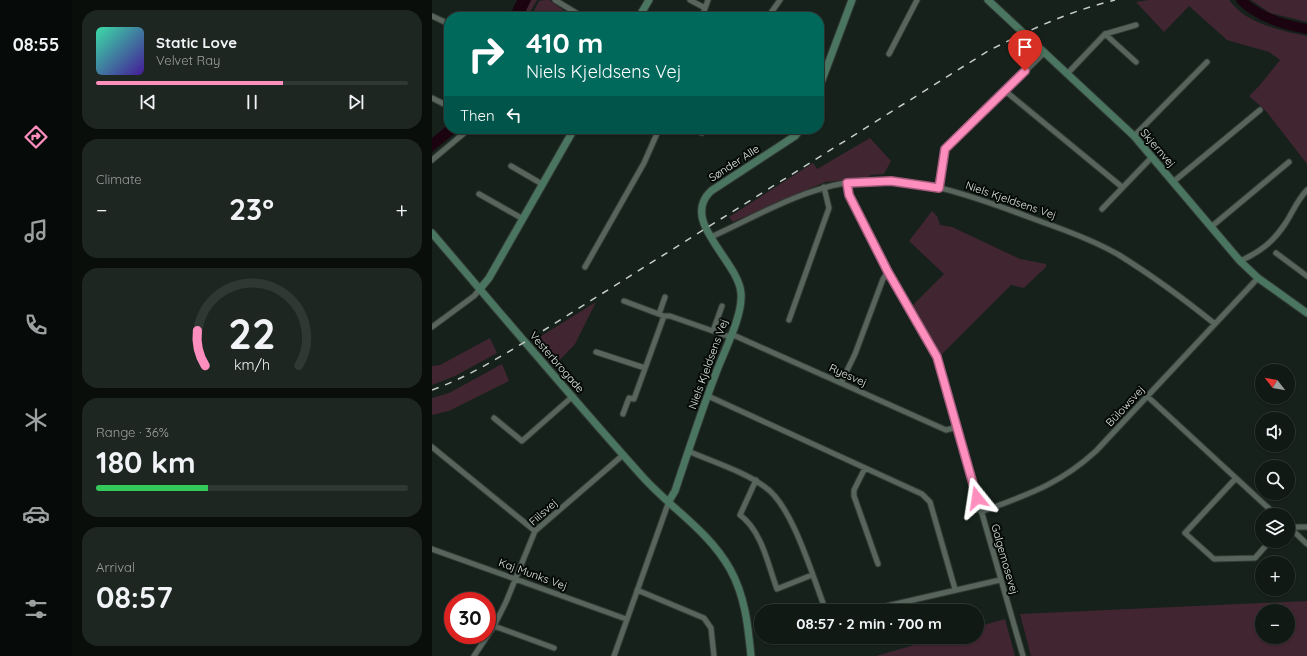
<!DOCTYPE html>
<meta charset="utf-8">
<style>
:root{--surface:#101914;--page:#1e2622;--text:#f1f3f6;--muted:#9ca0a0;--line:#303834;--accent:#fe8ebe}
body{margin:0;font-family:Quicksand,sans-serif;background:var(--page);color:var(--text);height:100vh;display:flex;flex-direction:column;font-size:15px;white-space:nowrap}
*{box-sizing:border-box;margin:0}
p{font-size:13px;color:var(--muted)}
.icon{flex:none;width:22px;height:22px;fill:none;stroke:currentColor;stroke-width:2;stroke-linecap:round;stroke-linejoin:round}
.map{position:relative;flex:1;overflow:hidden}
.drawer{display:flex;flex-direction:column;gap:10px;padding:10px;background:#090e0b;width:360px}
.drawer>*{flex:none}
.banner{position:absolute;left:12px;top:12px;width:380px;height:122px;border-radius:16px;box-shadow:0 1px 3px #0004,0 0 0 1px var(--line);background:#00695c;color:#fff;overflow:hidden}
.needle{width:26px;rotate:301deg}
.controls{position:absolute;left:823px;top:364px;display:grid;gap:8px}
.controls a{display:grid;place-items:center;width:40px;height:40px;border-radius:50%;background:var(--surface);box-shadow:0 1px 3px #0004,0 0 0 1px var(--line);font-size:20px}
.speed{position:absolute;left:12px;top:592px;display:flex;gap:8px;font-size:20px;font-weight:700;text-align:center}
.speed>*{display:grid;place-content:center;width:52px;height:52px;border-radius:50%;background:var(--surface);box-shadow:0 1px 3px #0004,0 0 0 1px var(--line);line-height:1}
.speed .limit{border:6px solid #d22;background:#fff;color:#111}
.pin{position:absolute;display:grid;place-items:center;width:34px;height:34px;color:#fff;margin:-41px -17px;border-radius:50% 50% 50% 0;rotate:-45deg;box-shadow:0 0 4px #0007}
.pin .icon{rotate:45deg}
.me{position:absolute;width:44px;margin:-22px;rotate:345deg;stroke-linejoin:round;filter:drop-shadow(0 0 3px #0008)}
.turn{display:flex;align-items:center;gap:14px;height:84px;padding:0 16px;font-size:18px}
.turn .icon{width:52px;height:52px;stroke-width:2.5}
.turn b{display:block;font-size:28px;line-height:34px}
.then{display:flex;align-items:center;height:38px;padding:0 16px;background:#0003;gap:8px;font-size:15px}
.big{font-size:30px;font-weight:700;line-height:1.1}
.drawer .card{flex:1;display:flex;flex-direction:column;justify-content:center;gap:6px;min-width:0;padding:0 14px;border-radius:16px;background:var(--page)}
.drawer .dial{align-items:center;gap:0}
.dial svg{height:104px;overflow:visible;fill:none;stroke:var(--line);stroke-width:7;stroke-linecap:round;text-anchor:middle}
.dial text{fill:var(--text);stroke:none}
.song{display:flex;align-items:center;gap:12px}
.cover{width:48px;height:48px;border-radius:6px;background:linear-gradient(135deg,hsl(160 70% 55%),hsl(260 70% 35%))}
.played{height:4px;border-radius:2px;background:linear-gradient(90deg,var(--accent) 60%,var(--line) 60%)}
.keys{display:flex;justify-content:space-around;direction:ltr}
.heat{display:flex;justify-content:space-between;align-items:center;font-size:22px;direction:ltr}
.charge{height:6px;border-radius:3px;background:linear-gradient(90deg,#34c759 36%,var(--line) 0)}
.trip{position:absolute;left:322px;top:604px;width:230px;height:40px;border-radius:20px;background:var(--surface);box-shadow:0 1px 3px #0004,0 0 0 1px var(--line);font-weight:700;line-height:40px;text-align:center}
main{display:flex;flex:1;min-height:0}
.menu{display:flex;flex-direction:column;width:72px;justify-content:space-around;align-items:center;background:#060a08;color:var(--muted)}
.menu .icon{width:28px;height:28px}
.menu .on{color:var(--accent)}
.menu b{font-size:18px;color:var(--text)}
.map>svg:first-child{display:block}
</style>
<main>
<nav class="menu">
<b>08:55</b>
<svg class="icon on" aria-label="directions" viewBox="0 0 24 24"><path d="M12 3l9 9-9 9-9-9zM9 14v-3h6M13 9l2 2-2 2"/></svg>
<svg class="icon" aria-label="music" viewBox="0 0 24 24"><path d="M9 18V5l10-2v13"/><circle cx="6" cy="18" r="3"/><circle cx="16" cy="16" r="3"/></svg>
<svg class="icon" aria-label="phone" viewBox="0 0 24 24"><path d="M5 4h4l2 5-3 2q2 4 5 5l2-3 5 2v4C11 20 4 13 5 4z"/></svg>
<svg class="icon" aria-label="climate" viewBox="0 0 24 24"><path d="M12 3v18M4 7l16 10M4 17L20 7"/></svg>
<svg class="icon" aria-label="car" viewBox="0 0 24 24"><path d="M5 17H2v-5l4-1 3-4h7l3 4 3 1v5h-3M9 17h6M6 11h13"/><circle cx="7" cy="17" r="2"/><circle cx="17" cy="17" r="2"/></svg>
<svg class="icon" aria-label="filters" viewBox="0 0 24 24"><path d="M4 7h16M4 17h16"/><circle cx="9" cy="7" r="2"/><circle cx="15" cy="17" r="2"/></svg>
</nav>
<section class="drawer">
<div class="card">
<div class="song"><i class="cover"></i><div><b>Static Love</b><p>Velvet Ray</p></div></div>
<div class="played"></div>
<div class="keys"><svg class="icon" aria-label="previous" viewBox="0 0 24 24"><path d="M18 5L8 12l10 7zM5 5v14"/></svg><svg class="icon" aria-label="pause" viewBox="0 0 24 24"><path d="M8 5v14M16 5v14"/></svg><svg class="icon" aria-label="next" viewBox="0 0 24 24"><path d="M6 5l10 7-10 7zM19 5v14"/></svg></div>
</div>
<div class="card"><p>Climate</p>
<div class="heat"><a>−</a><b class="big">23°</b><a>+</a></div>
</div>
<div class="card dial"><svg viewBox="0 0 100 80">
<path d="M14 69A42 42 0 1 1 86 69"/>
<path d="M14 69A42 42 0 0 1 8 42" stroke="#fe8ebe"/>
<text x="50" y="56" font-size="32" font-weight="700">22</text>
<text x="50" y="72" font-size="11">km/h</text>
</svg></div>
<div class="card"><p>Range · 36%</p><b class="big">180 km</b><div class="charge"></div></div>
<div class="card"><p>Arrival</p><b class="big">08:57</b></div>
</section>
<div class="map">
<svg width="875" height="656" viewBox="0 0 875 656">
<rect width="100%" height="100%" fill="#16211b"/>
<!-- green -->
<path fill="#412531" fill-rule="evenodd" d="M99,0H105L95,17H91Z
M113,0H117L141,17H99L107,1Z
M717,0H797C813,23 849,31 875,36V164L834,111L817,96L828,85L848,60L837,52L795,40L757,6L732,32L704,2Z
M819,0H875V22L838,13Z
M438,138L459,161L452,174L439,175L435,178L393,182L301,222L297,217L381,163L385,169Z
M500,211L505,216L508,225L520,227L588,259L614,264V267L592,288L579,285L509,355L481,305L512,274L477,241Z
M164,302L143,344L121,367L101,341Z
M58,338L65,353L23,376L0,385V366L8,365Z
M70,364L77,381L17,411L0,415V398L17,393Z
M875,601V656H599L588,614ZM830,611H856V637H830Z
M573,619L583,656H444L510,637H545V627Z"/>
<!-- water -->
<path fill="#1b040f" d="M85,0H99L91,17H77Z
M17,124V129H28L0,152V138Z"/>
<g fill="none" stroke-linecap="round" stroke-linejoin="round">
<!-- river -->
<path stroke="#1b040f" stroke-width="10" d="M809,0C826,17 852,25 875,29"/>
<defs>
<path id="street" d="M123,0L151,17
M258,0L273,8
M0,16L17,24
M270,17L276,0
M336,17L348,0
M673,34L704,62
M457,54L485,0
M635,74L673,34L704,25
M572,90L690,187
M0,98L12,104
M260,129L270,133
M356,129L363,136
M702,136L775,62
M0,160L37,129
M79,166L110,184
M741,182L828,110
M415,183L417,195L456,272L505,357L591,656
M507,188L513,149L613,52
M47,194L91,219
M670,209L720,157
M779,227L857,162
M279,237C323,217 366,191 413,183C479,171 549,199 610,222C636,231 663,241 687,255C721,276 752,299 783,324
M844,253L875,276
M808,261C828,252 841,242 853,224C861,212 865,200 875,190
M153,267L212,163L227,129
M227,314L233,297
M232,316H238L298,337
M357,320L397,208L392,187
M0,327L42,296L48,289
M281,331L290,306
M299,334L514,430L526,427
M164,352L213,368
M409,383L423,354L451,279L456,272
M276,396L490,494L498,502L523,589
M715,396L844,515
M191,414L197,398L202,399L232,316L192,301
M62,418L90,441L141,396
M0,447L103,531
M256,451C281,462 311,471 333,487C361,506 381,578 394,611
M433,468L422,490V496L446,564
M804,478L753,533L782,559L823,558L838,541
M324,480L308,515C330,531 336,565 345,589L380,575
M549,512C594,495 627,485 664,451L826,278
M856,526L875,544
M856,527H875
M0,549L194,619
M205,590L272,618L279,628L282,656
M433,611L568,580
M62,626L122,648
M42,656L62,626L74,602L103,531L191,455
M182,656L237,501"/>
<path id="secondary" d="M556,0L702,136L808,261L826,278L875,313
M207,17L217,0
M387,88L420,0
M0,233C69,314 138,396 209,475C238,508 276,530 298,569C313,596 316,625 319,656
M48,289L57,278L142,129
M237,501L243,491C256,452 269,412 284,373C292,351 311,316 309,293C306,260 247,221 279,191L363,136L369,129"/>
</defs>
<!-- street casing -->
<use href="#street" stroke="#333b36" stroke-width="7"/>
<!-- secondary casing -->
<use href="#secondary" stroke="#333b36" stroke-width="9"/>
<!-- street -->
<use href="#street" stroke="#57655d" stroke-width="5"/>
<!-- secondary -->
<use href="#secondary" stroke="#4a7661" stroke-width="7"/>
<!-- rail -->
<path stroke="#c6cdc9" stroke-width="1.5" stroke-dasharray="7 7" stroke-linecap="butt" d="M0,390C36,377 68,357 101,337L556,51C597,30 638,11 683,0"/>
</g>
<g fill="none" stroke-linecap="round" stroke-linejoin="round">
<defs>
<path id="route" d="M545,498L505,357L456,272L417,195L415,183L459,181L507,188L513,149L593,71"/>
</defs>
<!-- route casing -->
<use href="#route" stroke="#a55c7c" stroke-width="10"/>
<!-- route -->
<use href="#route" stroke="#fe8ebe" stroke-width="7"/>
</g>
<g text-anchor="middle" stroke-width="4" stroke-linejoin="round" paint-order="stroke">
<!-- street labels -->
<g font-size="11" fill="#dfe6e2" stroke="#050a07">
<text transform="translate(726 148) rotate(49)" y="4">Skjernvej</text>
<text transform="translate(302 163) rotate(-33)" y="4">Sønder Alle</text>
<text transform="translate(579 200) rotate(19)" y="4">Niels Kjeldsens Vej</text>
<text transform="translate(125 362) rotate(49)" y="4">Vesterbrogade</text>
<text transform="translate(276 364) rotate(-70)" y="4">Niels Kjeldsens Vej</text>
<text transform="translate(416 375) rotate(24)" y="4">Ryesvej</text>
<text transform="translate(693 406) rotate(-47)" y="4">Bülowsvej</text>
<text transform="translate(111 512) rotate(-42)" y="4">Fiilsvej</text>
<text transform="translate(573 559) rotate(74)" y="4">Galgemosevej</text>
<text transform="translate(101 574) rotate(20)" y="4">Kaj Munks Vej</text>
</g>
</g>
</svg>
<div class="controls">
<a><svg class="needle" viewBox="-14 -14 28 28"><path d="M0-13l5 13h-10z" fill="#e53935"/><path d="M0 13l5-13h-10z" fill="#9ca0a0"/></svg></a>
<a><svg class="icon" aria-label="sound" viewBox="0 0 24 24"><path d="M4 9h4l5-4v14l-5-4H4zM17 9q2 3 0 6"/></svg></a>
<a><svg class="icon" aria-label="search" viewBox="0 0 24 24"><circle cx="10" cy="10" r="6"/><path d="M15 15l6 6"/></svg></a>
<a><svg class="icon" aria-label="layers" viewBox="0 0 24 24"><path d="M12 4l9 5-9 5-9-5zM3 14l9 5 9-5"/></svg></a>
<a>+</a>
<a>−</a>
</div>
<div class="speed"><div class="limit">30</div></div>
<div class="pin" style="left:593px;top:71px;background:#d93025"><svg class="icon" aria-label="arrive" viewBox="0 0 24 24"><path d="M6 21V4h12l-3 4 3 4H6"/></svg></div>
<svg class="me" style="left:545px;top:498px" viewBox="-20 -20 40 40"><path d="M0-17L14 15 0 8-14 15z" fill="#fe8ebe" stroke="#fff" stroke-width="4"/></svg>
<div class="trip">08:57 · 2 min · 700 m</div>
<div class="banner">
<div class="turn"><svg class="icon" aria-label="right" viewBox="0 0 24 24"><path d="M7 20v-9h11M14 6l5 5-5 5"/></svg><div><b>410 m</b>Niels Kjeldsens Vej</div></div>
<div class="then">Then<svg class="icon" aria-label="left" viewBox="0 0 24 24"><path d="M17 20v-9H6M10 6l-5 5 5 5"/></svg></div>
</div>
</div>
</main>
